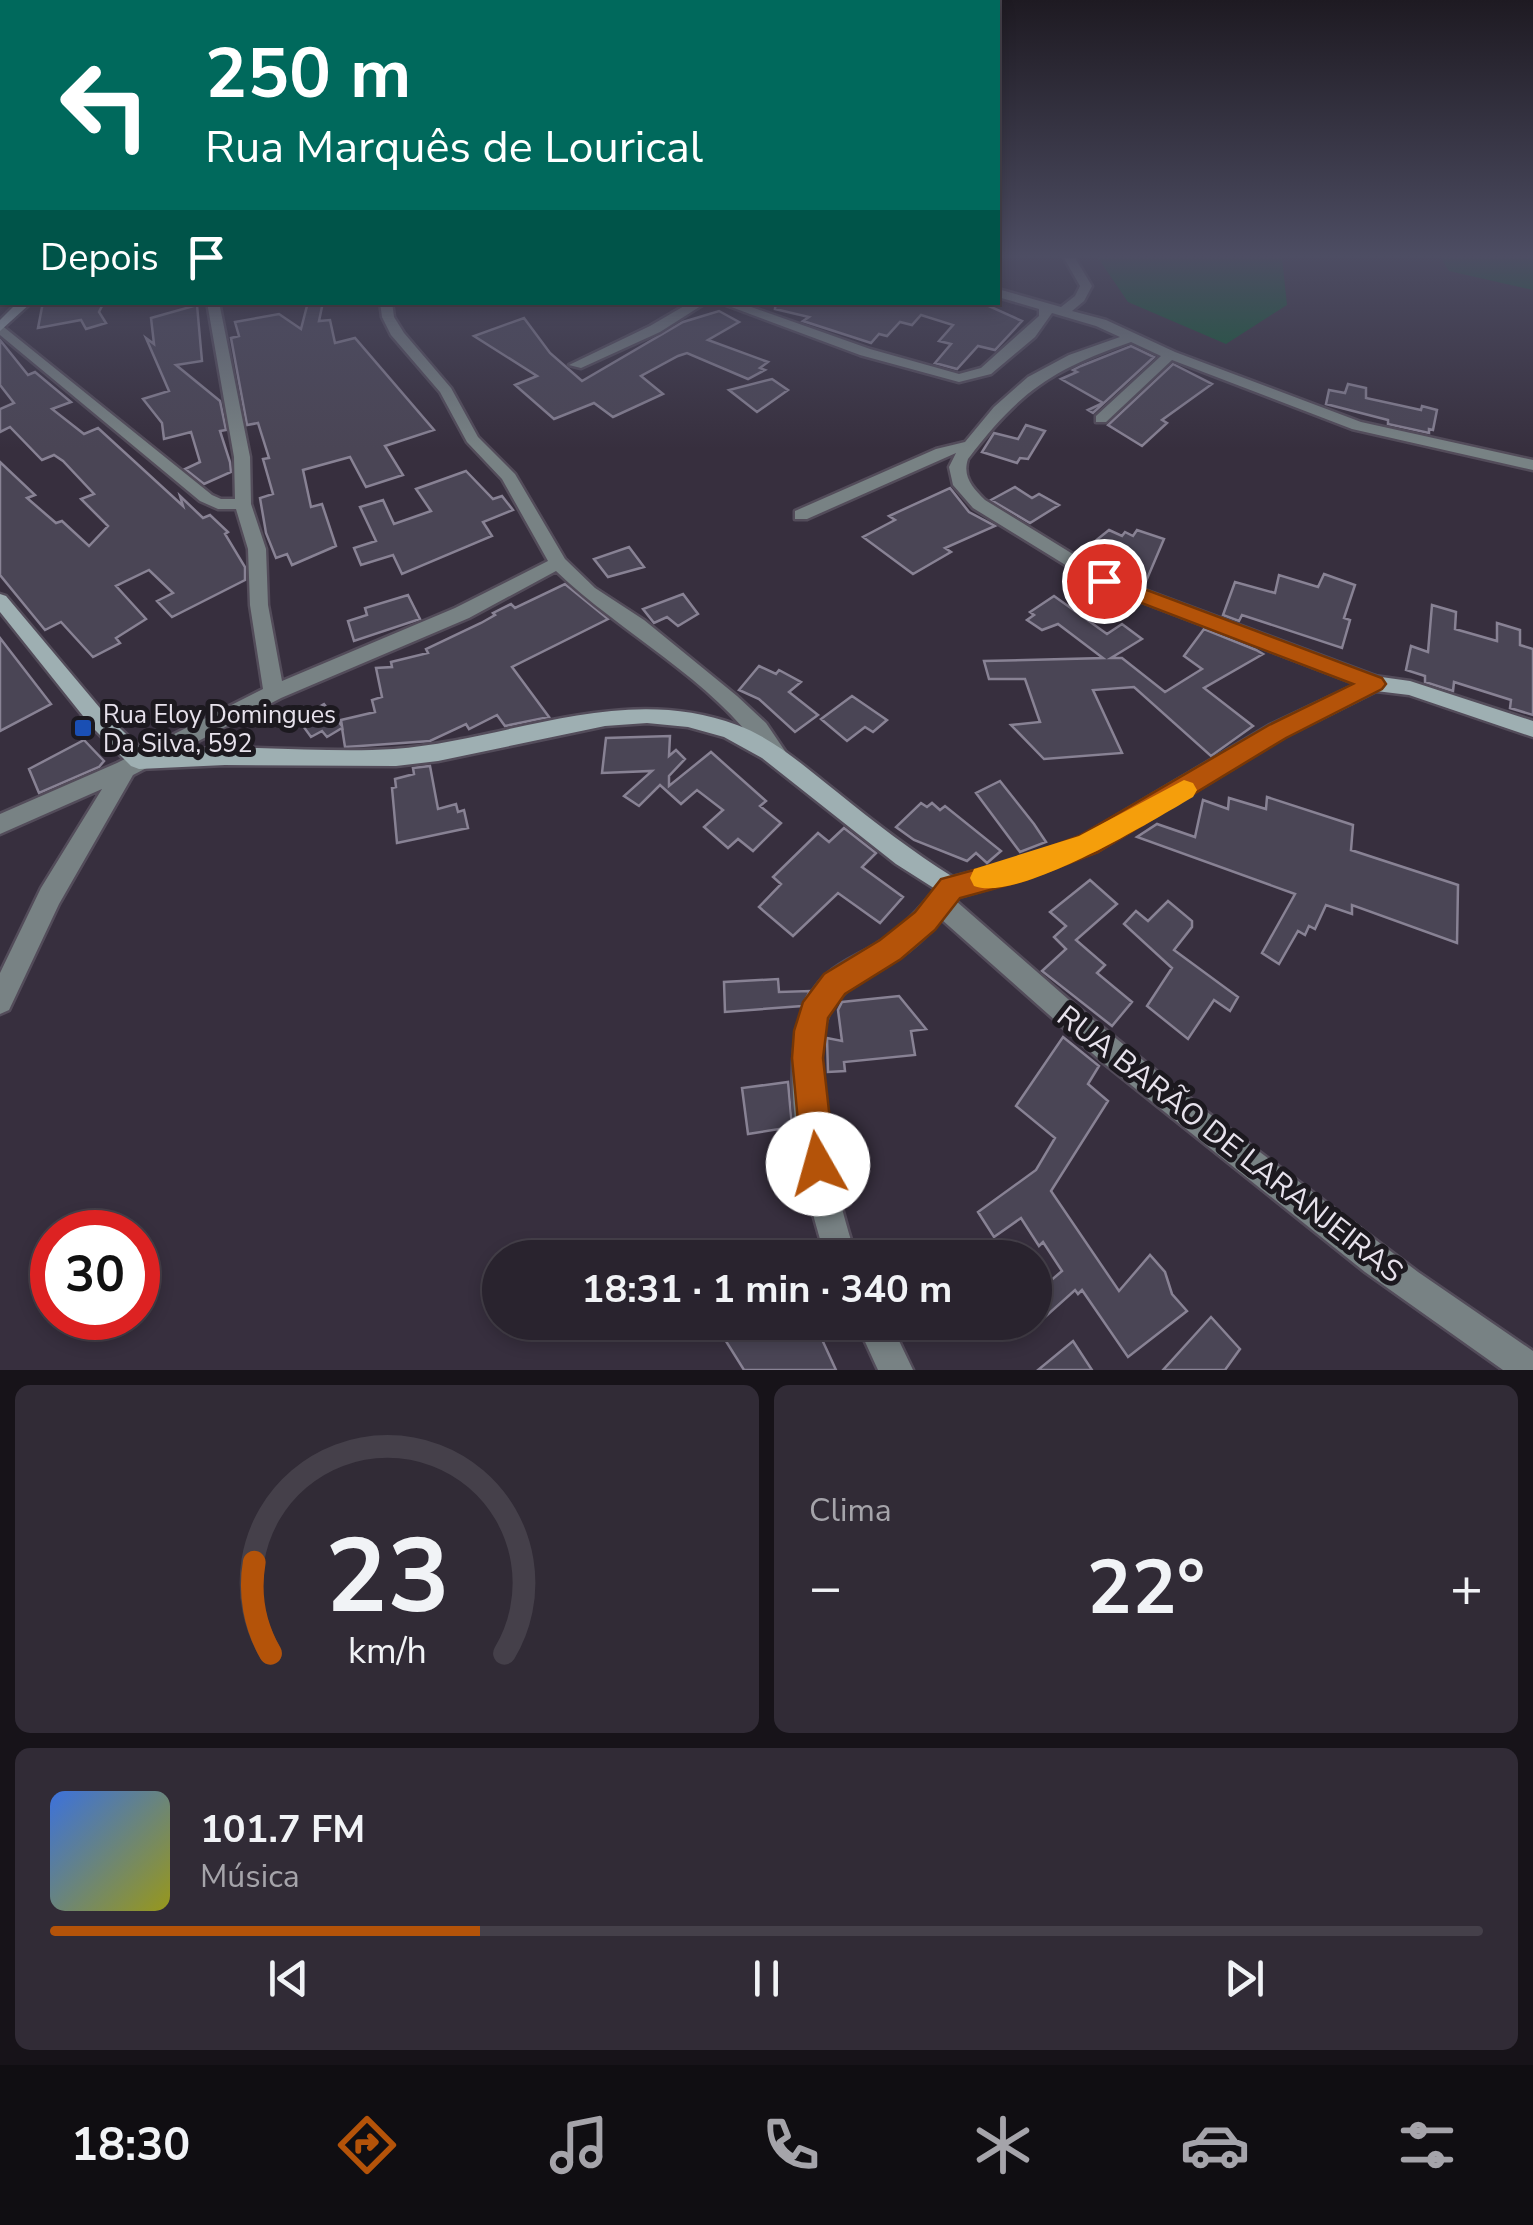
<!DOCTYPE html>
<html lang="pt">
<meta charset="utf-8">
<style>
:root{--surface:#29232e;--page:#312b36;--text:#f1f3f6;--muted:#a5a4aa;--line:#45404a;--accent:#b45309}
body{margin:0;font-family:"Nunito Sans",sans-serif;background:var(--page);color:var(--text);height:100vh;display:flex;flex-direction:column;font-size:38px;white-space:nowrap}
*{box-sizing:border-box;margin:0}
p{font-size:32px;color:var(--muted)}
.icon{flex:none;width:55px;height:55px;fill:none;stroke:currentColor;stroke-width:2;stroke-linecap:round;stroke-linejoin:round}
.map{position:relative;height:1370px;overflow:hidden}
.panel{display:flex;flex-direction:column;gap:15px;padding:15px;background:#171319;flex:1}
.panel>*{flex:none}
.hud{position:absolute;left:0px;top:0px;width:1000px;height:305px;box-shadow:0 5px 15px #0003,0 0 0 2px var(--line);background:#00695c;color:#fff;overflow:hidden}
.speed{position:absolute;left:30px;top:1210px;display:flex;gap:20px;font-size:50px;font-weight:700;text-align:center}
.speed>*{display:grid;place-content:center;width:130px;height:130px;border-radius:50%;background:var(--surface);box-shadow:0 5px 15px #0003,0 0 0 2px var(--line);line-height:1}
.speed .limit{border:15px solid #d22;background:#fff;color:#111}
.pin{position:absolute;display:grid;place-items:center;width:85px;height:85px;color:#fff;margin:-42px;border:5px solid #fff;border-radius:50%;box-shadow:0 2px 10px #0007}
.me{position:absolute;width:110px;margin:-55px;rotate:353deg;stroke-linejoin:round;filter:drop-shadow(0 0 8px #0008)}
.turn{display:flex;align-items:center;gap:35px;height:210px;padding:0 40px;font-size:45px}
.turn .icon{width:130px;height:130px;stroke-width:2.5}
.turn b{display:block;font-size:70px;line-height:85px}
.then{display:flex;align-items:center;height:95px;padding:0 40px;background:#0003;gap:20px;font-size:38px}
.big{font-size:75px;font-weight:700;line-height:1.1}
.panel .card{flex:1;display:flex;flex-direction:column;justify-content:center;gap:15px;min-width:0;padding:0 35px;border-radius:15px;background:var(--page)}
.panel .dial{align-items:center;gap:0}
.dial svg{height:260px;overflow:visible;fill:none;stroke:var(--line);stroke-width:7;stroke-linecap:round;text-anchor:middle}
.dial text{fill:var(--text);stroke:none}
.song{display:flex;align-items:center;gap:30px}
.cover{width:120px;height:120px;border-radius:15px;background:linear-gradient(135deg,hsl(220 70% 55%),hsl(60 70% 35%))}
.played{height:10px;border-radius:5px;background:linear-gradient(90deg,var(--accent) 30%,var(--line) 30%)}
.keys{display:flex;justify-content:space-around;direction:ltr}
.heat{display:flex;justify-content:space-between;align-items:center;font-size:55px;direction:ltr}
.panel .tiles{flex:1;display:grid;gap:15px;grid-template-columns:1fr 1fr}
.card:last-child{grid-column:span 2}
.trip{position:absolute;left:482px;top:1240px;width:570px;height:100px;border-radius:50px;background:var(--surface);box-shadow:0 5px 15px #0003,0 0 0 2px var(--line);font-weight:700;line-height:100px;text-align:center}
.tabs{display:flex;height:160px;justify-content:space-around;align-items:center;background:#100e12;color:var(--muted)}
.tabs .icon{width:70px;height:70px}
.tabs .on{color:var(--accent)}
.tabs b{font-size:45px;color:var(--text)}
.map>svg:first-child{display:block}
</style>
<div class="map">
<svg width="1533" height="1370" viewBox="0 0 1533 1370">
<rect width="100%" height="100%" fill="#372f3e"/>
<!-- green -->
<path fill="#0b5a30" d="M1098,258H1282L1287,305L1226,344L1128,302Z
M1441,258H1533V290L1449,271Z"/>
<!-- building -->
<path fill="#4a4555" stroke="#888294" stroke-width="2.5" d="M43,302H104L99,312L106,323L86,329L81,320L38,328Z
M308,302H323L319,321L330,320L335,343L355,338L434,430L385,446L403,475L366,487L350,457L303,470L311,507L322,504L336,546L292,565L287,554L276,558L266,533L260,498L273,494L263,459L269,458L258,423L247,425L231,338L239,336L235,322L279,314L301,329Z
M776,302H980L1022,321L995,350L978,346L957,369L935,363L951,344L939,341L953,325L921,315L912,325L900,322L887,336L879,334L871,343L803,321L809,317L775,309Z
M197,305L202,361L176,365L220,401L226,430L220,431L230,462L231,472L204,484L185,469L200,462L191,432L164,439L162,423L143,399L169,391L146,338L154,344L151,318Z
M719,311L739,322L708,340L768,362L760,368L765,370L748,379L687,353L678,356L641,376L663,394L613,417L594,403L554,419L515,385L537,376L474,336L524,318L550,353L582,381L683,322Z
M0,340L28,375L35,372L71,402L52,409L84,434L98,428L183,506L180,496L203,518L210,515L228,532L225,534L245,567V580L172,617L157,601L173,593L149,570L116,586L146,619L116,638L120,643L93,657L61,622L45,630L0,575V462L35,495L27,498L56,523L62,521L89,546L108,526L81,499L94,494L63,461L54,455L42,460L10,427L0,432V409L14,403L0,385Z
M1131,346L1154,357L1093,413L1088,410L1103,403L1061,379L1077,372L1073,370L1081,366Z
M1173,364L1212,384L1162,420L1167,423L1142,446L1108,425Z
M772,379L788,390L757,412L729,390Z
M1348,384L1366,388V398L1421,410L1422,406L1437,410L1433,430L1429,429V433L1388,424V420L1326,404L1329,390L1345,393Z
M1026,425L1045,431L1028,459L1020,458L1017,463L982,452L994,433L1018,439Z
M466,471L493,499L502,496L513,510L483,522L492,536L402,574L393,555L361,565L354,548L376,541L360,507L383,500L394,524L431,511L416,489Z
M1015,487L1032,498L1039,494L1059,505L1030,523L991,500Z
M950,488L969,512L995,526L945,548L951,552L913,574L863,537L895,520L889,516Z
M1109,530L1122,536L1125,532L1133,536L1137,530L1164,539L1144,586L1112,574L1079,554Z
M629,547L644,567L608,577L594,559Z
M1324,574L1355,585L1344,618L1350,620L1342,648L1242,615L1239,621L1223,615L1235,582L1275,593L1279,575L1318,587Z
M565,584L608,619L512,667L549,717L505,726L497,715L469,729L466,724L430,741L360,746L345,747L342,728L327,737L322,731L311,737L298,719L324,704L342,726L341,720L375,712L372,700L382,697L376,668L392,667L391,662L428,653L426,649L481,623L495,615L493,613L511,604L515,608Z
M683,594L698,614L678,626L667,617L654,623L643,609Z
M408,595L420,619L354,641L348,621L367,615L365,608Z
M1054,596L1107,634L1122,624L1142,639L1111,658H1122L1165,692L1202,669L1184,656L1204,629L1256,650L1263,654L1204,688L1253,726L1211,756L1134,687L1093,690L1122,753L1044,759L1011,725L1040,722L1025,679H989L984,661L1103,658L1058,624L1042,630L1027,620L1034,615L1030,612Z
M1432,605L1456,612L1455,629L1497,641V623L1520,630V645L1533,649V715L1510,708L1511,700L1454,682L1453,691L1425,682V676L1406,670L1411,646L1428,652Z
M0,638L51,704L0,731Z
M759,666L776,674L779,670L801,682L789,692L818,715L795,732L759,699L739,690Z
M852,696L887,720L873,732L865,727L847,741L821,719Z
M670,736L669,756L676,750L685,759L669,776V786L711,752L766,801L760,806L781,823L753,851L738,839L728,848L704,827L723,810L697,790L681,804L660,785L639,806L624,796L652,771L602,773L606,738Z
M84,740L104,761L99,767L39,793L29,769Z
M430,766L438,809L456,804L458,812L464,810L468,828L397,843L392,788L396,787L395,779L414,774L413,768Z
M1000,781L1034,824L1046,842L1020,852L976,793Z
M1267,797L1353,825L1351,850L1458,885L1457,943L1352,905V914L1326,905L1315,929L1309,926L1305,935L1298,931L1279,964L1262,953L1295,894L1137,837L1157,824L1195,837L1203,800L1228,809L1229,798L1266,809Z
M921,803L927,807L932,803L940,810L945,806L1001,851L987,863L976,853L967,861L914,840L896,827Z
M844,828L876,853L862,867L903,897L880,923L838,893L793,936L759,907L781,884L773,877L818,833L829,842Z
M1090,880L1117,904L1076,940L1105,965L1097,973L1132,1002L1112,1026L1042,971L1066,949L1054,937L1066,926L1050,912Z
M1168,901L1192,921V927L1174,950L1238,997L1230,1011L1214,1000L1188,1039L1147,1006L1172,968L1124,924L1136,911L1148,921Z
M778,979L779,992L810,991L802,1006L725,1012L724,982Z
M899,996L926,1029L911,1031L915,1055L844,1062L845,1071L828,1072L827,1038L842,1041L838,1010L842,1002Z
M1063,1037L1099,1066L1088,1084L1108,1101L1051,1191L1119,1291L1150,1255L1165,1272L1172,1294L1187,1311L1128,1357L1082,1290L1078,1294L1075,1290L1035,1326V1294L1062,1271L1043,1242L1039,1246L1021,1218L994,1237L978,1212L1036,1170L1055,1138L1016,1106Z
M788,1082L792,1127L748,1134L742,1088Z
M1211,1317L1240,1349L1225,1370H1163Z
M714,1322H814L836,1370H744Z
M1073,1341L1092,1370H1038Z"/>
<g fill="none" stroke-linecap="round" stroke-linejoin="round">
<defs>
<path id="minor" d="M1064,258H1075L1092,286L1084,301L1072,311L1106,320L1175,352L1361,422L1533,460V470L1352,429L1172,360L1106,422H1096V416L1161,356L1131,342C1051,370 1019,392 968,459C962,477 973,488 985,500L1110,577L1381,678L1384,683L1381,688H1367L1098,585L973,508L953,485L949,467L956,453L807,519H795V511L936,449L965,442L994,407L1028,377L1069,355L1120,337L1096,326L1052,313L1035,337L991,374L959,382L860,355L718,302H737L870,349L959,374L981,368L1039,316V309L998,297V289L1061,307L1075,296L1080,286Z
M0,287L2,288V297L0,296Z
M207,302H219L250,457L251,504L266,549L268,605L282,681L455,608L548,561L502,479L467,442L440,392L391,335L382,317L380,302H392L394,317L404,333L451,388L478,437L515,474L565,559L595,588L644,620L737,696L766,723L787,754L784,760H768C715,680 624,636 556,571L469,618L281,698L133,775L59,904L9,1010L0,1014V973L41,888L102,789L0,834V814L117,763L263,689L250,605L248,549L236,509H218L200,501L0,335V324L212,495L221,499H235L234,457Z
M691,302H707L660,332L581,368L569,365L650,326Z
M948,881L957,884L960,892L956,901L1076,1006L1207,1112L1418,1272L1533,1351V1370H1503L1365,1272L1101,1061L941,919C928,935 913,949 896,960C876,973 855,981 839,998C796,1044 838,1203 857,1258H826C803,1187 764,1033 826,975C841,961 861,954 878,943C903,928 922,907 939,884Z
M856,1322H890L913,1370H878Z"/>
<path id="secondary" d="M18,302H32L0,331V320Z
M0,594L6,596L105,714L144,751C182,750 219,747 257,748C303,749 348,752 394,749C509,740 622,682 737,725C775,739 805,767 837,792C874,822 913,852 953,877L1025,858L1081,837L1270,725L1374,676L1410,681L1533,721V737L1409,695L1376,691L1284,737L1097,851L1026,878L951,899L896,864L762,758L724,737L688,727L647,723L605,726L438,761L396,766L225,765L139,769L131,766L91,726L0,612Z"/>
</defs>
<!-- minor casing -->
<use href="#minor" stroke="#534c5a" stroke-width="5"/>
<!-- secondary casing -->
<use href="#secondary" stroke="#534c5a" stroke-width="5"/>
<!-- minor -->
<use href="#minor" fill="#788284" fill-rule="evenodd"/>
<!-- secondary -->
<use href="#secondary" fill="#9eafb2" fill-rule="evenodd"/>
</g>
<!-- sky -->
<linearGradient id="sky" x2="0" y2="1"><stop stop-color="#1e1a22"/><stop offset="0.57" stop-color="#4d4d63"/><stop offset="1" stop-color="#4d4d63" stop-opacity="0"/></linearGradient>
<rect width="1533" height="449" fill="url(#sky)"/>
<!-- route -->
<path fill="#b45309" stroke="#753606" stroke-width="2.5" d="M1104,574L1382,678L1386,684L1382,689L1286,738L1098,852L1026,880L960,898L935,930L901,959L845,994L828,1018L823,1058L835,1164L830,1176L818,1181L806,1176L802,1164L792,1058L794,1031L803,1002L824,974L880,940L915,912L941,879L1025,856L1079,836L1269,725L1353,684L1097,586L1094,581Z"/>
<!-- slow -->
<path fill="#f59e0b" d="M1184,780L1193,783L1197,790L1193,797C1152,821 1018,903 974,886L970,878L974,869L1079,836Z"/>
<!-- markers -->
<rect fill="#1a4fb4" stroke="#1c191f" stroke-width="4" x="73" y="718" width="20" height="20" rx="5"/>
<g text-anchor="middle" stroke-width="10" stroke-linejoin="round" paint-order="stroke">
<!-- poi labels -->
<g font-size="25" fill="#e7e2ec" stroke="#1c191f" text-anchor="start">
<text x="103" y="723">Rua Eloy Domingues<tspan x="103" dy="29">Da Silva, 592</tspan></text>
</g>
<!-- near-street labels -->
<g font-size="30" fill="#e7e2ec" stroke="#1c191f">
<text transform="translate(1230 1144) rotate(38)" y="10">RUA BARÃO DE LARANJEIRAS</text>
</g>
</g>
</svg>
<div class="speed"><div class="limit">30</div></div>
<div class="pin" style="left:1104px;top:581px;background:#d93025"><svg class="icon" aria-label="arrive" viewBox="0 0 24 24"><path d="M6 21V4h12l-3 4 3 4H6"/></svg></div>
<svg class="me" style="left:818px;top:1164px" viewBox="-20 -20 40 40"><circle r="19" fill="#fff"/><path d="M0-13L10 11 0 6-10 11z" fill="#b45309"/></svg>
<div class="trip">18:31 · 1 min · 340 m</div>
<div class="hud">
<div class="turn"><svg class="icon" aria-label="left" viewBox="0 0 24 24"><path d="M17 20v-9H6M10 6l-5 5 5 5"/></svg><div><b>250 m</b>Rua Marquês de Lourical</div></div>
<div class="then">Depois<svg class="icon" aria-label="arrive" viewBox="0 0 24 24"><path d="M6 21V4h12l-3 4 3 4H6"/></svg></div>
</div>
</div>
<section class="panel">
<div class="tiles">
<div class="card dial"><svg viewBox="0 0 100 80">
<path d="M14 69A42 42 0 1 1 86 69"/>
<path d="M14 69A42 42 0 0 1 9 41" stroke="#b45309"/>
<text x="50" y="56" font-size="32" font-weight="700">23</text>
<text x="50" y="72" font-size="11">km/h</text>
</svg></div>
<div class="card"><p>Clima</p>
<div class="heat"><a>−</a><b class="big">22°</b><a>+</a></div>
</div>
<div class="card">
<div class="song"><i class="cover"></i><div><b>101.7 FM</b><p>Música</p></div></div>
<div class="played"></div>
<div class="keys"><svg class="icon" aria-label="previous" viewBox="0 0 24 24"><path d="M18 5L8 12l10 7zM5 5v14"/></svg><svg class="icon" aria-label="pause" viewBox="0 0 24 24"><path d="M8 5v14M16 5v14"/></svg><svg class="icon" aria-label="next" viewBox="0 0 24 24"><path d="M6 5l10 7-10 7zM19 5v14"/></svg></div>
</div>
</div>
</section>
<nav class="tabs">
<b>18:30</b>
<svg class="icon on" aria-label="directions" viewBox="0 0 24 24"><path d="M12 3l9 9-9 9-9-9zM9 14v-3h6M13 9l2 2-2 2"/></svg>
<svg class="icon" aria-label="music" viewBox="0 0 24 24"><path d="M9 18V5l10-2v13"/><circle cx="6" cy="18" r="3"/><circle cx="16" cy="16" r="3"/></svg>
<svg class="icon" aria-label="phone" viewBox="0 0 24 24"><path d="M5 4h4l2 5-3 2q2 4 5 5l2-3 5 2v4C11 20 4 13 5 4z"/></svg>
<svg class="icon" aria-label="climate" viewBox="0 0 24 24"><path d="M12 3v18M4 7l16 10M4 17L20 7"/></svg>
<svg class="icon" aria-label="car" viewBox="0 0 24 24"><path d="M5 17H2v-5l4-1 3-4h7l3 4 3 1v5h-3M9 17h6M6 11h13"/><circle cx="7" cy="17" r="2"/><circle cx="17" cy="17" r="2"/></svg>
<svg class="icon" aria-label="filters" viewBox="0 0 24 24"><path d="M4 7h16M4 17h16"/><circle cx="9" cy="7" r="2"/><circle cx="15" cy="17" r="2"/></svg>
</nav>
